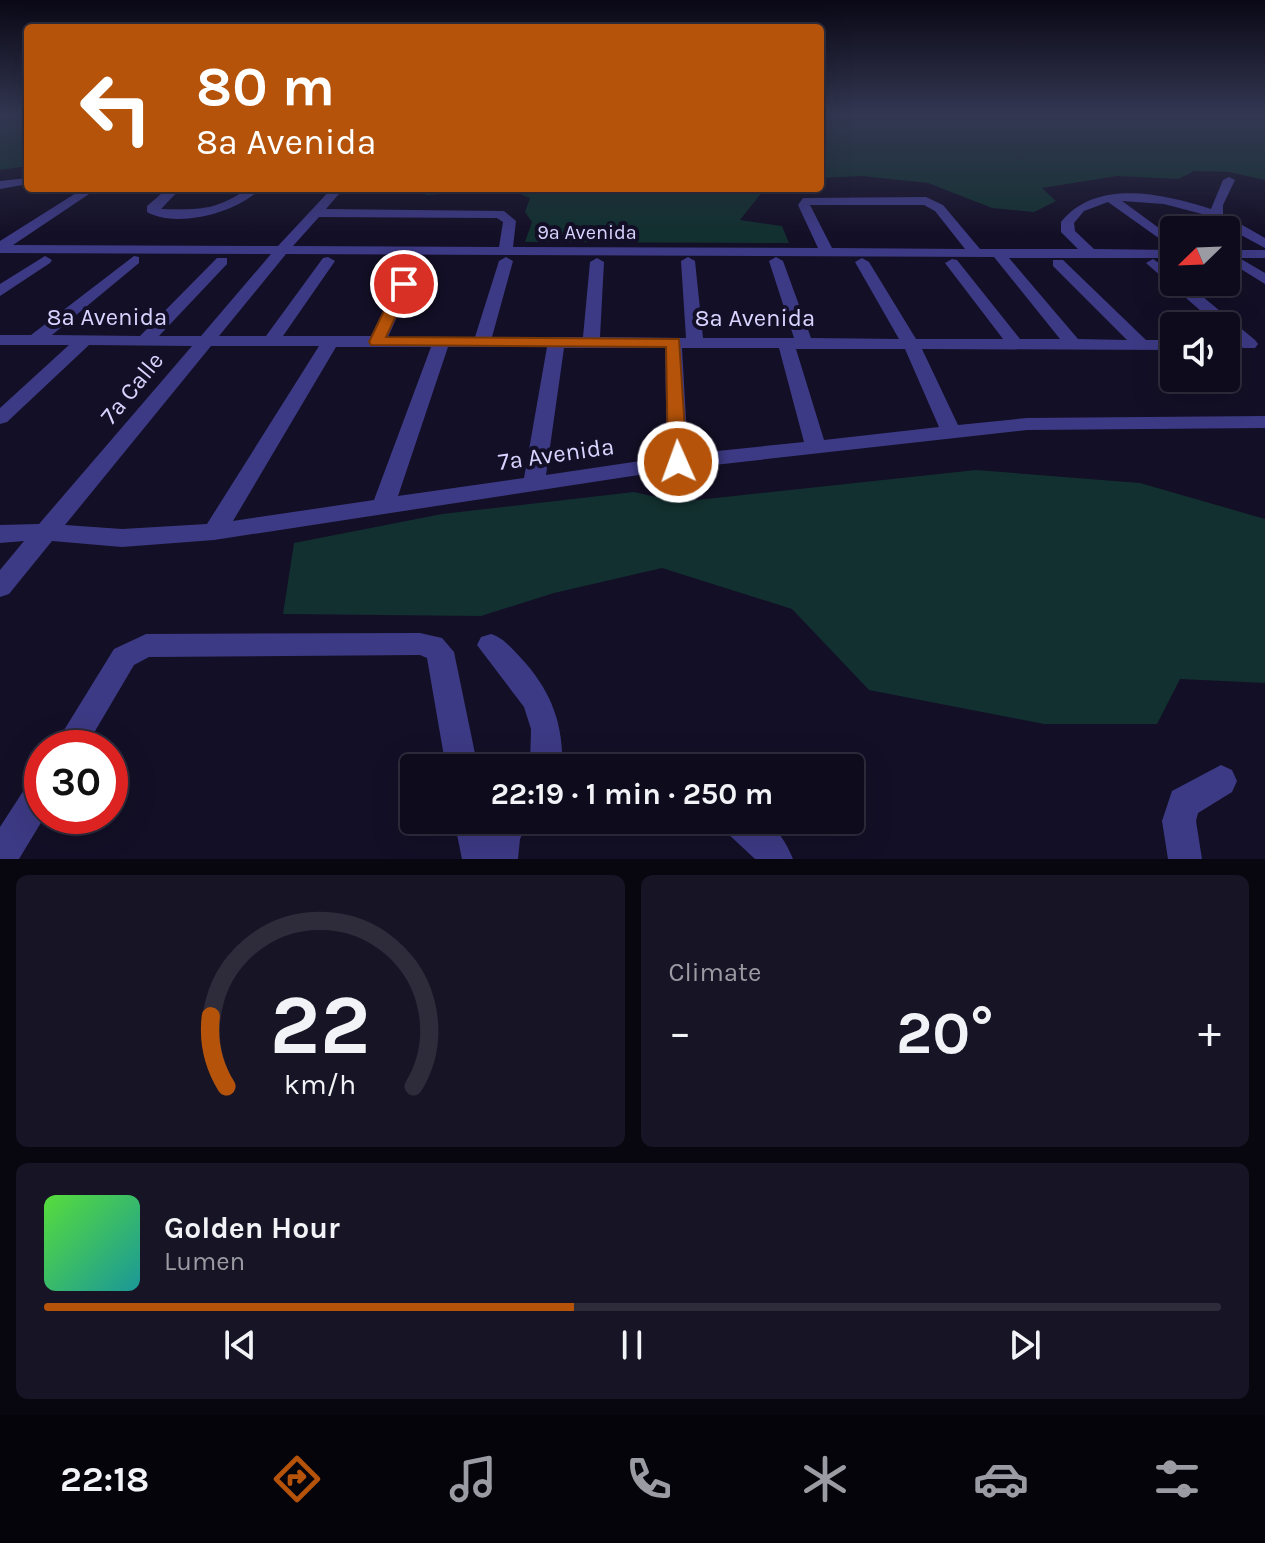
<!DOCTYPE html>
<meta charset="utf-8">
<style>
:root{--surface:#0e0b1c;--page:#171425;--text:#f1f3f6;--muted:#9b9ba3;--line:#2e2b3b;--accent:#b45309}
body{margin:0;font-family:Karla,sans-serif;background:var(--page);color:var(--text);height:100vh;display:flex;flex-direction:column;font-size:30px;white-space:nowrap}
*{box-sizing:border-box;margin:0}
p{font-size:26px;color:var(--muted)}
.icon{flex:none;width:44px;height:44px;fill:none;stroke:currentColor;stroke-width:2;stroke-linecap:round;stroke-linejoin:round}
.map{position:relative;height:859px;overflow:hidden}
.details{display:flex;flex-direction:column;gap:16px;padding:16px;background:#08060f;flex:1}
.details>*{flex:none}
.banner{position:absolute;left:24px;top:24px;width:800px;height:168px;border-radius:8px;box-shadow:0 8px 32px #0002,0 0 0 2px var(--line);background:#b45309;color:#fff;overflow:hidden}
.needle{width:52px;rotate:247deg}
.fabs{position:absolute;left:1160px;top:216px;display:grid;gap:16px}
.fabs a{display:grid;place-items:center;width:80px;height:80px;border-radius:8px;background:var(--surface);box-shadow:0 8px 32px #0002,0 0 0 2px var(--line);font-size:40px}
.speed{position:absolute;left:24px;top:730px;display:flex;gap:16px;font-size:40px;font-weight:700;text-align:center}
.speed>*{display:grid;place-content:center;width:104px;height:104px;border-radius:50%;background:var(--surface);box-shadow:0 8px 32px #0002,0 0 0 2px var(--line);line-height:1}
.speed .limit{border:12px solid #d22;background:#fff;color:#111}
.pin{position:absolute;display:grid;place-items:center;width:68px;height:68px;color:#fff;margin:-34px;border:4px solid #fff;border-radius:50%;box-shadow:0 2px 8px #0007}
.me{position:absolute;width:88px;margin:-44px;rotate:358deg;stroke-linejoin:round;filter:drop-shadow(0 0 6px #0008)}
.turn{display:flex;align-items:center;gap:28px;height:168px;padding:0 40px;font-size:36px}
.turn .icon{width:104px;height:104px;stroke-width:2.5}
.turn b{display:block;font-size:56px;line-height:68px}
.big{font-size:60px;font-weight:700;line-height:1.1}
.details .widget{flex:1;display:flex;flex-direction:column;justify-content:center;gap:12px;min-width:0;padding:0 28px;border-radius:12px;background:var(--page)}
.details .dial{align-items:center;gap:0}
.dial svg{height:208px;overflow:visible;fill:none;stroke:var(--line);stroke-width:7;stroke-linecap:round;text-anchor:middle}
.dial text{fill:var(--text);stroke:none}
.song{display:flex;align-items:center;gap:24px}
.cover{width:96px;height:96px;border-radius:12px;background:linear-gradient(135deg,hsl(110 70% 55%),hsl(180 70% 35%))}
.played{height:8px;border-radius:4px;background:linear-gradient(90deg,var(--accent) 45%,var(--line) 45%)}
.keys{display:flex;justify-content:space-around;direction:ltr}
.heat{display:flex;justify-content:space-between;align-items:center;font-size:44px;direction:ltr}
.details .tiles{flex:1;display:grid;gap:16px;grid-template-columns:1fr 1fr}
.widget:last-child{grid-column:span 2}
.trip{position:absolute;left:400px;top:754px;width:464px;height:80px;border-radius:8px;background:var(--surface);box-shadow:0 8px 32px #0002,0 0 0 2px var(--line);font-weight:700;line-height:80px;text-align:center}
.menu{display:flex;height:128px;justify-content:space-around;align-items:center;background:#06040b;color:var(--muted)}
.menu .icon{width:56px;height:56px}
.menu .on{color:var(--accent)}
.menu b{font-size:36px;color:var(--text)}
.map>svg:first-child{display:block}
</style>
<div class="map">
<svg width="1265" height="859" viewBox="0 0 1265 859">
<rect width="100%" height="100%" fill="#130f26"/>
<!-- green -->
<path fill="#12302f" d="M0,114H28V166L0,170Z
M820,114H1265V180L1229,172L1194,171L1178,179L1117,176L1042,188L1056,201L1034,212L992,208L928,183L862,176L820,178Z
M409,188H772L763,191L740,220L782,226L789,243L525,242L532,222L525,212L530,198L507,188L427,195Z
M976,470L1140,483L1265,519V683L1180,679L1157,724H1044L869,690L792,609L662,568L554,593L481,616L283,614L294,543L442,514L634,492L678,502Z"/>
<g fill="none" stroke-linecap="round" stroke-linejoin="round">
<!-- minor -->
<path fill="#3d3a85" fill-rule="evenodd" d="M1229,177L1235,180L1223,205V214L1265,238V248L1202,214L1164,204L1122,201L1174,239V249L1108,202L1084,211L1074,223L1075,231L1094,249L1174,250V258H1009L1078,339L1127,340L1053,266V260H1063L1146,340H1174V350L922,349L958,425L1027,418L1265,416V428L1027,430L678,469L214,540L122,547L52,541L9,594L0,597V570L24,541L0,543V525L39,524L192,346L89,345L7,422L0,424V408L69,345H0V335H31L134,256L139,257V263L52,335L140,336L217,258H227V264L159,336H201L271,254L0,253V241L84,188H98L13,245L278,246L332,188H344L326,209L504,211L516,221L513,247L818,248L798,205L803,198L926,197L943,205L980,249H1078L1061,232V222C1097,178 1163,194 1211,209L1223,180ZM810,205H924L935,211L965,249L832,248ZM319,217L497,218L503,222L499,247L293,246ZM286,254L994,257L1060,339H1020L957,260L952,259L945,263L1003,339H916L869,262L862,258L855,262L899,339L811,338L783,261L776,257L769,261L794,338H703L695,261L688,257L681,261L686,338L600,337L604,262L597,258L590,262L583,337H492L513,261L506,257L499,261L475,337H388L422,261L415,257L408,261L371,336H283L335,261L328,257L323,258L266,336H219ZM211,346H319L207,524L122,529L65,525ZM336,347H431L374,500L233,521ZM448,347H547L524,478L398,496ZM564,348H665L667,457L546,475ZM682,348H779L804,442L688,454ZM796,349H905L939,427L824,440Z
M28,178V184L0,189V181Z
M168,188H181L161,209C180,209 201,211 219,204C235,199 244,188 261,188C238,212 177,229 147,212V206Z
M1226,250H1265V258H1226Z
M45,256L52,260L50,263L0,296V284Z
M1153,259L1174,273V282H1185L1255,340L1258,344L1255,348H1243L1226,333V326H1218L1146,263Z
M1241,259L1265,273V284L1236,266V260Z
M420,633L442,638L454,652L478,768H446L427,658L420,655L149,657L134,665L85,748H53L114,649L146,634Z
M491,634C504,638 511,648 520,657C551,690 564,724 562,768H530L531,729L524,707L477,645L481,637Z
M1221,765L1232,770L1237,781L1232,792L1198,813L1196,821L1202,859H1168L1162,821L1172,791Z
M42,774V816H45L19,859H0V827L31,779Z
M454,820H488L490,829L494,820H530L520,839L518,859H462Z
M721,820C761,820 776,818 793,859H755L726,832Z"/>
</g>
<!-- sky -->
<linearGradient id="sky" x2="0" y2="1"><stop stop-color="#0a0815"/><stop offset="0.49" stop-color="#333752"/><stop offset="1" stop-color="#333752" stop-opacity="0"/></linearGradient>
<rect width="1265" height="235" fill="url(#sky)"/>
<!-- route -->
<path fill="#b45309" stroke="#753606" stroke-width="2" d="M404,280L411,284L386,337L679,339L687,462L684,467L678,468L668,462L666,347L371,345L369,342L397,284Z"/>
<g text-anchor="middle" stroke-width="8" stroke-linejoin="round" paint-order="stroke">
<!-- far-street labels -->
<g font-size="20" fill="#d9d4ff" stroke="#130f26">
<text x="587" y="239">9a Avenida</text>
</g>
<!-- street labels -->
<g font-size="24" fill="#d9d4ff" stroke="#130f26">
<text x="107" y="325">8a Avenida</text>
<text x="755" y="326">8a Avenida</text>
<text transform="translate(132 388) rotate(-51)" y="8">7a Calle</text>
<text transform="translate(556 454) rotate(-8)" y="8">7a Avenida</text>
</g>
</g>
</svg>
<div class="fabs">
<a><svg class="needle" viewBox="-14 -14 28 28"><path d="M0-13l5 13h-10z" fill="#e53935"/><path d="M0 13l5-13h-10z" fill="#9b9ba3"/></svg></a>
<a><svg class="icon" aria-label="sound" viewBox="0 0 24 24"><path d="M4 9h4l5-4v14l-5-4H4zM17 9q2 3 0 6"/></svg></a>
</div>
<div class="speed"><div class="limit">30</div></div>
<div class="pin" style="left:404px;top:284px;background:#d93025"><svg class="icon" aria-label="arrive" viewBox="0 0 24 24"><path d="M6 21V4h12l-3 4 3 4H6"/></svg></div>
<svg class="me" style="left:678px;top:462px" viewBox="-20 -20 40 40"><circle r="17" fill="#b45309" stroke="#fff" stroke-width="3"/><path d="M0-11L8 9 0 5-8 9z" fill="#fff"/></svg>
<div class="trip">22:19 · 1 min · 250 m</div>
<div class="banner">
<div class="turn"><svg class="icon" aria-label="left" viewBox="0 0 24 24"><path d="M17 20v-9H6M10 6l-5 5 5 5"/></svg><div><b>80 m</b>8a Avenida</div></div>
</div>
</div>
<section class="details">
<div class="tiles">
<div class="widget dial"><svg viewBox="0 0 100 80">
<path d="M14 69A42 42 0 1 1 86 69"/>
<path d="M14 69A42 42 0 0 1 8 42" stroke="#b45309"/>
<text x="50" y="56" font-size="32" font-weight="700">22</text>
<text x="50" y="72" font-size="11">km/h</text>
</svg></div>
<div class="widget"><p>Climate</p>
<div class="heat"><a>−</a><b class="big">20°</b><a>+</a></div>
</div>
<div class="widget">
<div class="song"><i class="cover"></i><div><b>Golden Hour</b><p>Lumen</p></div></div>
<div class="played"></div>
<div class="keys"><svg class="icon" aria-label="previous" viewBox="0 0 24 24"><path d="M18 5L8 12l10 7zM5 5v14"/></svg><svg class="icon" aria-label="pause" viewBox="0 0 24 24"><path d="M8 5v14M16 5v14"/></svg><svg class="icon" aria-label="next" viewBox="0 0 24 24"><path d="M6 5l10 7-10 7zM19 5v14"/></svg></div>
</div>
</div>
</section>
<nav class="menu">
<b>22:18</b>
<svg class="icon on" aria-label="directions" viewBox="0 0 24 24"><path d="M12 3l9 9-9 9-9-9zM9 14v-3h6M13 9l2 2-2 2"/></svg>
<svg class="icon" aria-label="music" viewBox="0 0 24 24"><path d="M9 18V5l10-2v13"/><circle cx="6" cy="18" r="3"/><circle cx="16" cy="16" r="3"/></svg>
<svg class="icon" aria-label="phone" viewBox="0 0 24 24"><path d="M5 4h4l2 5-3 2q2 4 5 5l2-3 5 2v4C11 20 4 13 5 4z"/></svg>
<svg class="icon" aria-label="climate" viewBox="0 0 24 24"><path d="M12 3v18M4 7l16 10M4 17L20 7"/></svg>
<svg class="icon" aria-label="car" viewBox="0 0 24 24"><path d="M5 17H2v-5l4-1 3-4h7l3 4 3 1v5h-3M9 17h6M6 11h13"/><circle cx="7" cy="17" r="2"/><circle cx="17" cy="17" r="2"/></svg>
<svg class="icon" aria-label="filters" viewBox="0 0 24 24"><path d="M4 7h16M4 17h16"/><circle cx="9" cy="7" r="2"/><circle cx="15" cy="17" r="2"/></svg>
</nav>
